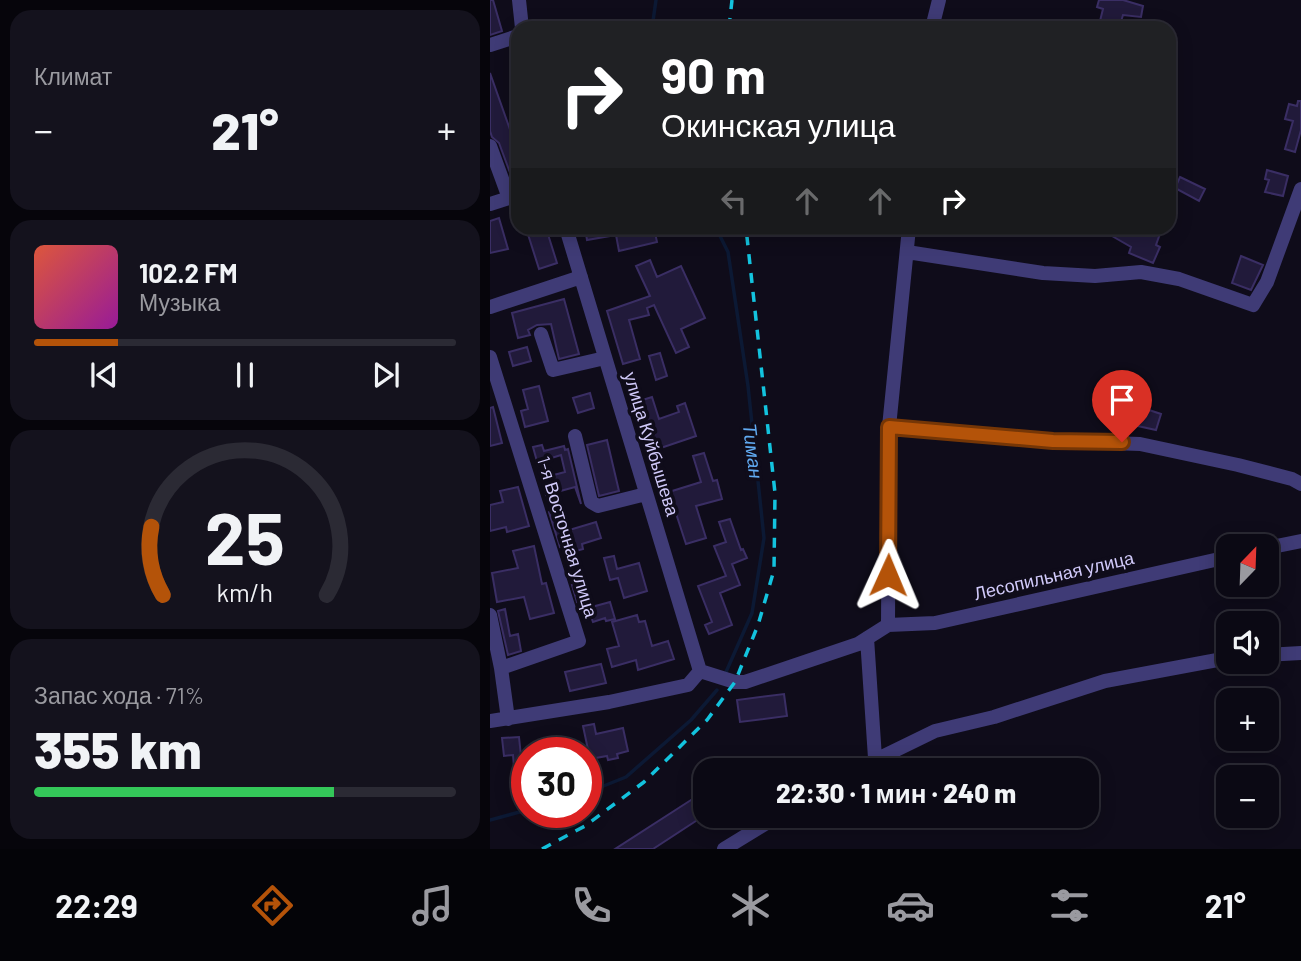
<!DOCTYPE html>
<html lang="ru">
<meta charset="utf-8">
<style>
:root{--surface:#0b0914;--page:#14121d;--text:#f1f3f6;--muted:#9a9aa0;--line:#2b2a34;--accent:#b45309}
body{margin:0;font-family:Barlow,sans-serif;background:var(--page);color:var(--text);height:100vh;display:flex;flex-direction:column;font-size:26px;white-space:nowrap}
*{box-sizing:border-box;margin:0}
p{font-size:23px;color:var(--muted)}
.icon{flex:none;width:38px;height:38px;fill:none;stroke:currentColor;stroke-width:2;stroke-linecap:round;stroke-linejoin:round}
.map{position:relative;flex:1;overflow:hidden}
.panel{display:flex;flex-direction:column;gap:10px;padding:10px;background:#06050b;width:490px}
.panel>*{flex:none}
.guide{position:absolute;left:21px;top:21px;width:665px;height:214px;border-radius:21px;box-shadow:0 4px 18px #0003,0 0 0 2px var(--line);background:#202124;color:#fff;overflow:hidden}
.needle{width:46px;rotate:23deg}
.controls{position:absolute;left:726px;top:534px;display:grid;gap:14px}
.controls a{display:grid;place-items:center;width:63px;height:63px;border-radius:14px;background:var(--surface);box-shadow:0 4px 18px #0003,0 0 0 2px var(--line);font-size:35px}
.speed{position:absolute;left:21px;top:737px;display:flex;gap:14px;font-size:35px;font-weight:700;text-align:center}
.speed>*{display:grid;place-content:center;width:91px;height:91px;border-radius:50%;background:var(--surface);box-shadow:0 4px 18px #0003,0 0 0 2px var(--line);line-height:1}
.speed .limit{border:10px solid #d22;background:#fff;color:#111}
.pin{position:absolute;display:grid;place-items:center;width:60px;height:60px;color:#fff;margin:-72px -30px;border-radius:50% 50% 50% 0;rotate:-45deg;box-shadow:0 0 7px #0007}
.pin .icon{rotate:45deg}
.me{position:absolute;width:77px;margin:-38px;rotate:1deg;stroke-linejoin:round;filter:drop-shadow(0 0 5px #0008)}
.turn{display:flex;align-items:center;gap:24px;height:147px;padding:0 35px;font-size:32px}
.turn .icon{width:91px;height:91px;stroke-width:2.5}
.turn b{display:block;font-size:49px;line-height:60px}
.lanes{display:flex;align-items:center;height:66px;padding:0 35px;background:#0003;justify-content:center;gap:35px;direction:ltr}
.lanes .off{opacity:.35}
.big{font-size:52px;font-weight:800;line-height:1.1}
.panel .card{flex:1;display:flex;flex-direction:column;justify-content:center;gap:10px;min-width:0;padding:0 24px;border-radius:21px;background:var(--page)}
.panel .dial{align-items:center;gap:0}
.dial svg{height:182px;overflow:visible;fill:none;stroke:var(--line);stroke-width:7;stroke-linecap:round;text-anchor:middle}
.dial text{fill:var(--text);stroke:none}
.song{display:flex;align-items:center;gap:21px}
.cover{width:84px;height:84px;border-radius:10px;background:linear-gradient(135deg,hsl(10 70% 55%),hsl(300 70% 35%))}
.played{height:7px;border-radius:4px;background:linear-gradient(90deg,var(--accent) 20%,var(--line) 20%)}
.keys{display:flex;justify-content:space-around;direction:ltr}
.heat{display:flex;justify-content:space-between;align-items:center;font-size:38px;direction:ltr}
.charge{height:10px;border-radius:5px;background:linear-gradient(90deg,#34c759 71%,var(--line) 0)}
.trip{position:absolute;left:203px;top:758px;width:406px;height:70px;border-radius:21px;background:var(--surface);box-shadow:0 4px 18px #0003,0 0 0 2px var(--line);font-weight:800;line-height:70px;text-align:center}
.tabs{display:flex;height:112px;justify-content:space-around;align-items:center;background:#040408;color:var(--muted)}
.tabs .icon{width:49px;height:49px}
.tabs .on{color:var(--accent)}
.tabs b{font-size:32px;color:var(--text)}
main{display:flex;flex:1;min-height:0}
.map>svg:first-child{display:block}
</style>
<main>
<section class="panel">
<div class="card"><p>Климат</p>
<div class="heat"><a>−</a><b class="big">21°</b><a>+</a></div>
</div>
<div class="card">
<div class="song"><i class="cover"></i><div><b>102.2 FM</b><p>Музыка</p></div></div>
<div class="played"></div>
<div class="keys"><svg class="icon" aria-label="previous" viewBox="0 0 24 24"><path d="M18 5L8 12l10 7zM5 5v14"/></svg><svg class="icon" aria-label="pause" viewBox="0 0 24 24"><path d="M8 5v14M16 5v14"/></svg><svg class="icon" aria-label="next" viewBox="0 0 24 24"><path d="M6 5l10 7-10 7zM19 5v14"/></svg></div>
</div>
<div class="card dial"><svg viewBox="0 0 100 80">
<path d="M14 69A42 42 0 1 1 86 69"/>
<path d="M14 69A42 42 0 0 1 9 39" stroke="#b45309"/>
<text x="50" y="56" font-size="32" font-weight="700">25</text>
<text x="50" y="72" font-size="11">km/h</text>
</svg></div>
<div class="card"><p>Запас хода · 71%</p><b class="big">355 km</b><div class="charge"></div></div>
</section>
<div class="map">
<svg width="811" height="849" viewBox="0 0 811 849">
<rect width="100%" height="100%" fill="#0f0c1a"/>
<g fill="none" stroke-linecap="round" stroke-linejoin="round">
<!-- stream -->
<path stroke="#0c1934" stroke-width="3.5" d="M162,28L166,0
M226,228L238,252L258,386L274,538L262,613L236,672
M96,793L136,777L201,720L227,690
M0,820L37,810"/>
</g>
<!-- building -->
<path fill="#211a3a" stroke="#3a2e64" stroke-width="2" d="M0,0H3L12,31L0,35Z
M609,0H633L653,6L651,17L633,15L629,28L609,25L613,9L607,7Z
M0,73L28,152V186H25L9,143L2,137L0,131Z
M808,101H811V130L805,152L795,149L803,121L795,119L799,104L807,106Z
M777,170L798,176L793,196L775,192L779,180L775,179Z
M690,177L715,189L709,201L685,188Z
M9,218L18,249L0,253V221Z
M36,228H56L67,263L49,269Z
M95,228H164L167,242L129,251L126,235L97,240Z
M627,228H672L666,245L670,247L663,263L639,253L641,247L622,236Z
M751,256L773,265L761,290L742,283Z
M160,260L167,277L191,266L215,318L191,329L199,347L186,353L164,305L157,308L159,315L139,320L150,359L133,364L117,311L160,296L146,266Z
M74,299L89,354L69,359L61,324L47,325L38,330L40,335L28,338L22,313Z
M37,347L41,361L23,366L19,352Z
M170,353L177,376L166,380L159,356Z
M49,386L58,421L35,427L31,411L38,409L33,390Z
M100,393L104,408L88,413L83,398Z
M162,397L169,419L189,412L187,406L195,403L206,436L159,452L143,403Z
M643,404L656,407V409L671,414L666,430L643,425L644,421L639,420Z
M3,407L12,443L0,446V408Z
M117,440L129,491L109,496L97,445Z
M52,445L54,451L74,446L75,450L78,449L91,504L85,487L56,495L54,486L58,485L56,477L75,472L71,455L55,460L56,463L48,465L43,447Z
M214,453L223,481L227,480L232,499L206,506L216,538L196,544L179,492L211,482L203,456Z
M28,487L39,526L17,532L16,527L0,531V505L13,502L10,491Z
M70,508L76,531L106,522L111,538L92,544L93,549L75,554L73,546L70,547L59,512Z
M240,519L251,550L253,549L257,558L242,564L250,585L230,593L242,625L219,634L215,625L222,622L208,586L236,576L224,546L236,542L229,522Z
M44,546L52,584L56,583L64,613L40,619L34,597L7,602L2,573L28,568L23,551Z
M124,556L127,569L149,563L157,591L134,598L128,578L120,580L114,558Z
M96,582L100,598L87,602L82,585Z
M120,602L125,619L116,621L115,618L103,622L98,608Z
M15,609L20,636L28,634L31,651L18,655L8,611Z
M147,615L149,622L155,621L162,646L178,641L184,659L148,670L146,660L122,667L117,649L129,646L122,622Z
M111,664L116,683L80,691L75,672Z
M294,694L297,716L250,722L247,700Z
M104,724L106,734L133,728L138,751L127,754L128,758L118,760L117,756L100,759L93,726Z
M29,737L32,766L24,767L23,755L14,756L12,738Z
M215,791V815L163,849H125Z"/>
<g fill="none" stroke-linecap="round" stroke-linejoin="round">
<!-- minor -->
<path stroke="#3f3b76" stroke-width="14" d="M29,0L32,28
M442,28L449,0
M0,45L28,36
M0,146L19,198
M0,204L28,195
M76,228L210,671
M417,252L553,273L605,276L651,272L689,279L763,305L777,282L811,189
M0,307L91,277
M51,334L63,370L115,358
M0,357L89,641L11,668L18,719
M399,427L563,441L650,444L748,465L802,479L811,484
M85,436L101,502L108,506L156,494
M777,548L811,541
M0,615L11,668
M398,625L399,427L419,228
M398,625L445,623L738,557
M377,638L385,758
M777,655L811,653
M210,671L245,682H255L368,644L398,625
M0,721L119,702L198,685L210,671
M365,770L445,731L504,717L615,681L738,658
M234,849L288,816"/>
<!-- rail -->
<path stroke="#13c3de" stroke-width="3.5" stroke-dasharray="10 9" stroke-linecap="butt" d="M239,28L242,0
M52,849L95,826L154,782L217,720L245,682L268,625L284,570L285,493L256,228"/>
</g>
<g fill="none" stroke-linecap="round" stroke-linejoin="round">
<defs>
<path id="route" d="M398,575L399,427L563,441L632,442"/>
</defs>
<!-- route casing -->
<use href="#route" stroke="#753606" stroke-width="18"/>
<!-- route -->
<use href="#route" stroke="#b45309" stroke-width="12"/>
</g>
<g text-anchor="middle" stroke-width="7" stroke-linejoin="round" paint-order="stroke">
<!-- street labels -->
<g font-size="18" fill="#d1cafa" stroke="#0f0c1a">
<text transform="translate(161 444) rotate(73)" y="6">улица Куйбышева</text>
<text transform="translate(77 537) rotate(73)" y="6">1-я Восточная улица</text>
<text transform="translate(564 576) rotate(-13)" y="6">Лесопильная улица</text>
</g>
<!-- water labels -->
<g font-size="19" font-style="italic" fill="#61aaf1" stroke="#0f0c1a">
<text transform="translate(263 451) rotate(83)" y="7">Тиман</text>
</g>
</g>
</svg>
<div class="controls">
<a><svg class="needle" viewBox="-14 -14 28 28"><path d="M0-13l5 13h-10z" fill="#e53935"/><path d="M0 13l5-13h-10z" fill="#9a9aa0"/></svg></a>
<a><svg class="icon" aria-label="sound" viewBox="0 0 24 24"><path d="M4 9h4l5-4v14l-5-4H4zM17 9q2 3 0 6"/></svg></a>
<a>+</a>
<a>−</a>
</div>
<div class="speed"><div class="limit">30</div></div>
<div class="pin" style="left:632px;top:442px;background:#d93025"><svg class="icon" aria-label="arrive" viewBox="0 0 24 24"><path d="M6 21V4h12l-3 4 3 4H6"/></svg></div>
<svg class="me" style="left:398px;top:575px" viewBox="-20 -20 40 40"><path d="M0-17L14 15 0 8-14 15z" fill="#b45309" stroke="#fff" stroke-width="4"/></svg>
<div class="trip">22:30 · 1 мин · 240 m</div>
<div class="guide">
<div class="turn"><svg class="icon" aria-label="right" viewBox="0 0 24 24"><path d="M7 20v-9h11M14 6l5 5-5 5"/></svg><div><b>90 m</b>Окинская улица</div></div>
<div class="lanes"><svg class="icon off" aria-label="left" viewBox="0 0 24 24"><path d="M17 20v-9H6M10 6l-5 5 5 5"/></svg><svg class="icon off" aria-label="ahead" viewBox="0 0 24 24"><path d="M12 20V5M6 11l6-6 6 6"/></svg><svg class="icon off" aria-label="ahead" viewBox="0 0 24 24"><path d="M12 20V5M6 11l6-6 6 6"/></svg><svg class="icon" aria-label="right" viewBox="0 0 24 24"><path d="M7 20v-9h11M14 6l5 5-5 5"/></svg></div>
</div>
</div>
</main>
<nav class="tabs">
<b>22:29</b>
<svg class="icon on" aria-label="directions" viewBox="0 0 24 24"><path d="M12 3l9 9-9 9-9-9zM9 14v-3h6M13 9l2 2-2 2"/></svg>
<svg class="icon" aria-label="music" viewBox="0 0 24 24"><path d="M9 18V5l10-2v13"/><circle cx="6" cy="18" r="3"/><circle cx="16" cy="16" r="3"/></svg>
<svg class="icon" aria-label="phone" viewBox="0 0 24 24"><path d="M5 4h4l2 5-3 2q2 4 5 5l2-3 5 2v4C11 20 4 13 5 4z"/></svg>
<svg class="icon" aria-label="climate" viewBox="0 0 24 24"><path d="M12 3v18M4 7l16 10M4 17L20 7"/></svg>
<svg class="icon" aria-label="car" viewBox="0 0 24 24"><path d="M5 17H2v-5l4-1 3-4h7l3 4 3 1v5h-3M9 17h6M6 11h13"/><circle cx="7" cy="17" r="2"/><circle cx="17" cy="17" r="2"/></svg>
<svg class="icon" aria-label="filters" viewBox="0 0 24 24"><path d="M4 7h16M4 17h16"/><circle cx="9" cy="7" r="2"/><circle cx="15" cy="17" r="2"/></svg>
<b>21°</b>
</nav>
